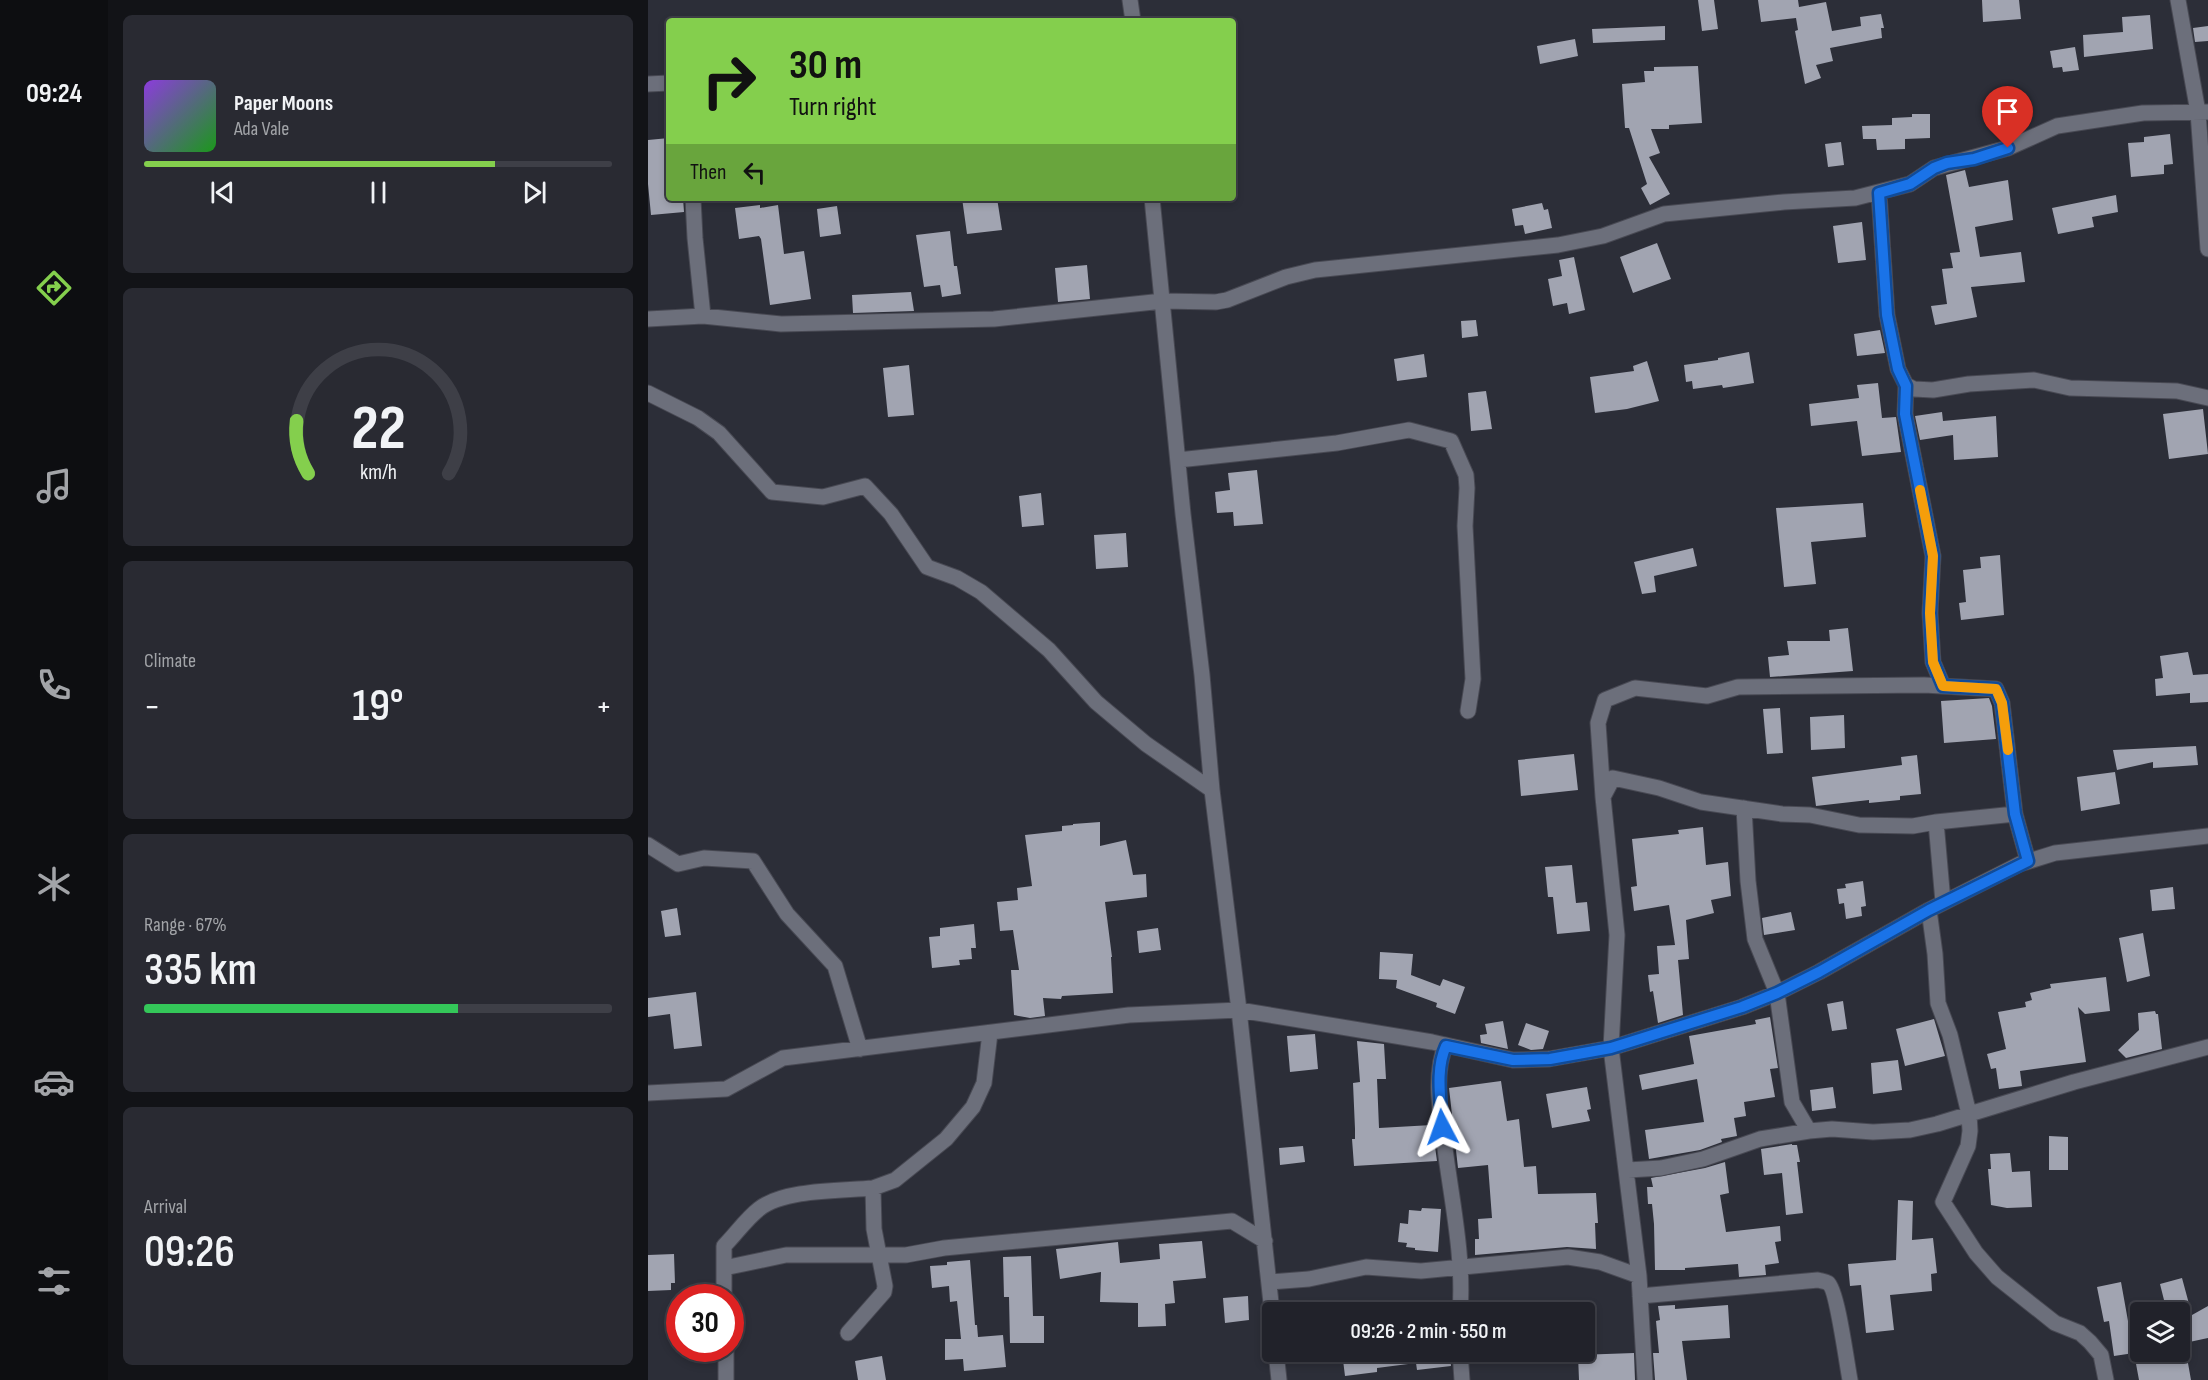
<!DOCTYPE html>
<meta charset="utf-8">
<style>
:root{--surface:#21222a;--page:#292a32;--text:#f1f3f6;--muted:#a2a4a8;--line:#3e3f47;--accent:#84cf4d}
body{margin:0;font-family:"Sofia Sans Condensed",sans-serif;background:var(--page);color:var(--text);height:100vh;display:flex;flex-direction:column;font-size:22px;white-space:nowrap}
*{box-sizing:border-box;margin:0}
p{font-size:20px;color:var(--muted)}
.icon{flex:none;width:33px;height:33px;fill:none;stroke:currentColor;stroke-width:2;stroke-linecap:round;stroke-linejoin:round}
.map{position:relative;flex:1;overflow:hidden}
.sheet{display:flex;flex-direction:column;gap:15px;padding:15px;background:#121317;width:540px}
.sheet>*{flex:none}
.hud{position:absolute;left:18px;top:18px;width:570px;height:183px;border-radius:6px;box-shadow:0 3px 9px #0003,0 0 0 2px var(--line);background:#84cf4d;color:#111;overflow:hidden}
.fabs{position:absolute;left:1482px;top:1302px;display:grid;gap:12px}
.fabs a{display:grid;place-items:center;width:60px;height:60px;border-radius:6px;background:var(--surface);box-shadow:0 3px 9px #0003,0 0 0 2px var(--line);font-size:30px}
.speed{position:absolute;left:18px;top:1284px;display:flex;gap:12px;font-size:30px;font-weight:700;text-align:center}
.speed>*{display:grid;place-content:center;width:78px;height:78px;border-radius:50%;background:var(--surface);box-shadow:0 3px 9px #0003,0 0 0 2px var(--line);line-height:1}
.speed .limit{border:9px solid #d22;background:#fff;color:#111}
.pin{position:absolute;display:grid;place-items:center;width:51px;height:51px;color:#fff;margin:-62px -26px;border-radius:50% 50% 50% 0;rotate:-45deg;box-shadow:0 0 6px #0007}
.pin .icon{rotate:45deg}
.me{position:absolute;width:66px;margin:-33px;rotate:356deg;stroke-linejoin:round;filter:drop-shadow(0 0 4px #0008)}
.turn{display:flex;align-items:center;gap:21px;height:126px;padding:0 24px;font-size:27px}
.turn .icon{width:78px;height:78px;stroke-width:2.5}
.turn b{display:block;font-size:42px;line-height:51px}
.then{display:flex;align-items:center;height:57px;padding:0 24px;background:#0003;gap:12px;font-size:22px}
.big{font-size:45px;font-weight:600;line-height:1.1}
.sheet .tile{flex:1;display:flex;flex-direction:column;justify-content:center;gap:9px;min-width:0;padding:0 21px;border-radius:9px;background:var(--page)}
.sheet .dial{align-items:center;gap:0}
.dial svg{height:156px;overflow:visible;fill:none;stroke:var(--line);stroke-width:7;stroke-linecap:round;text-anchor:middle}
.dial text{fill:var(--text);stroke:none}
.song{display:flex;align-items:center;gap:18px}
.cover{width:72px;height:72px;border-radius:9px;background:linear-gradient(135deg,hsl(270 70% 55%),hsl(120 70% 35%))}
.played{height:6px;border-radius:3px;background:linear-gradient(90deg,var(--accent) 75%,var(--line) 75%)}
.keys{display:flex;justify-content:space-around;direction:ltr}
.heat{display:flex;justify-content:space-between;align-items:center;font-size:33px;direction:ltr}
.charge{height:9px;border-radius:4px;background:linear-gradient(90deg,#34c759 67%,var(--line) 0)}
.trip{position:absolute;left:614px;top:1302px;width:333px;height:60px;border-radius:6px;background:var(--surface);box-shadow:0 3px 9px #0003,0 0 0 2px var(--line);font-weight:600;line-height:60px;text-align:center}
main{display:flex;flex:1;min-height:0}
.dock{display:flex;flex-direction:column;width:108px;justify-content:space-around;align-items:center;background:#0d0e11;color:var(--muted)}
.dock .icon{width:42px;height:42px}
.dock .selected{color:var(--accent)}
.dock b{font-size:27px;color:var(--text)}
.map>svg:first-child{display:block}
</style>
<main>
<nav class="dock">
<b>09:24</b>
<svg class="icon selected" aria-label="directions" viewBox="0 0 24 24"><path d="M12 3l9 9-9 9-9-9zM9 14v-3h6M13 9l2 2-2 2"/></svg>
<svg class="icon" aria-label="music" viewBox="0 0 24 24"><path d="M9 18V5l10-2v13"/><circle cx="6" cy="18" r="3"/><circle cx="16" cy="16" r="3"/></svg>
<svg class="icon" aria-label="phone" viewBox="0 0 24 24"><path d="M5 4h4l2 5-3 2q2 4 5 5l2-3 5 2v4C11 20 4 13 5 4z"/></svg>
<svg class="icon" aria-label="climate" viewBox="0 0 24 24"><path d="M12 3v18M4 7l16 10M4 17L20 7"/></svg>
<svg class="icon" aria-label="car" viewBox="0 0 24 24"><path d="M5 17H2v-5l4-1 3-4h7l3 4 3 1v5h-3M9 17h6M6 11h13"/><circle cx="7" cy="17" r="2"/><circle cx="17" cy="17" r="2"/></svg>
<svg class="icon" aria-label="filters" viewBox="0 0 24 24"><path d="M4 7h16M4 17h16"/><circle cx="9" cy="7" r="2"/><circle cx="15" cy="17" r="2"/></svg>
</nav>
<section class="sheet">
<div class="tile">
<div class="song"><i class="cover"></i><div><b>Paper Moons</b><p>Ada Vale</p></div></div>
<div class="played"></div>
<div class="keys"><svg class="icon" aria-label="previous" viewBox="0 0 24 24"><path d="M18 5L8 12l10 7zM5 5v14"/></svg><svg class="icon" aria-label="pause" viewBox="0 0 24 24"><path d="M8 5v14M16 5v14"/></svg><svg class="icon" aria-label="next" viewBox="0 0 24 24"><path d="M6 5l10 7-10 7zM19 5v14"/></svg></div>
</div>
<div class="tile dial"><svg viewBox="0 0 100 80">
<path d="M14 69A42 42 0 1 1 86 69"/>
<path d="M14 69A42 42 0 0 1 8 42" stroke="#84cf4d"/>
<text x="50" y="56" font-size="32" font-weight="700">22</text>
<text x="50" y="72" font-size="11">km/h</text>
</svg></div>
<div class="tile"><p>Climate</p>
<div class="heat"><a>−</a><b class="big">19°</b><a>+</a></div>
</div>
<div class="tile"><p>Range · 67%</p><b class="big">335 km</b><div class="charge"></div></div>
<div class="tile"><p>Arrival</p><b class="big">09:26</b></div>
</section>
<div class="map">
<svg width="1560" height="1380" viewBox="0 0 1560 1380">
<rect width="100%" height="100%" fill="#2c2e38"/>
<!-- building -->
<path fill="#a1a4b1" d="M1050,0H1066L1070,29L1054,31Z
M1110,0H1150L1151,7L1178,2L1184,31L1213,26L1212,17L1233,14L1236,28H1233L1234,38L1182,48L1185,61L1168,65L1173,78L1157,84L1147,31L1150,30L1148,18L1113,22Z
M1334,0H1371L1373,19L1335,22Z
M1502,15L1505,49L1436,57L1435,35L1475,32L1474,17Z
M1017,26V40L945,43L944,29Z
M1560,26V41L1547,42L1545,28Z
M927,39L930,56L892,64L889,46Z
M1427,47L1431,70L1415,72L1414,67L1405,68L1402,51Z
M1050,66L1054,123L1021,125V129H1003L1012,153L1001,157L1022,194L1002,205L993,188L999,184L981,128H977L974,84L997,82L996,71H1006V67Z
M1378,94L1380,121L1364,123L1361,95Z
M1264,114H1282V138L1257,139V149L1229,150L1228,139H1215L1214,126L1244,125V118L1264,117Z
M1522,134L1525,164L1516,165V174L1483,177L1480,143L1496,142V137Z
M21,138V198H35L36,212L3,215L0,184V140Z
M1193,142L1196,165L1180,167L1177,144Z
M1317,170L1321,187L1360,180L1365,220L1327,227L1332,257L1373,252L1377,282L1323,287L1329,317L1287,325L1283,306L1299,304L1294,269L1305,268L1302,253L1312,252L1298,175Z
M1468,195L1470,212L1444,217L1446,227L1410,234L1404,208Z
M314,198H349L354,230L319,234Z
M894,203L896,210L900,209L904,228L877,234L875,225L867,226L864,209Z
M112,205V208L130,205L136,254L156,251L163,299L122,305L113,239L111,236L91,239L87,208Z
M189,206L193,234L172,237L169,209Z
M1214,222L1218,260L1190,263L1185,226Z
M302,231L306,266H309L313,294L294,297L292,285L276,287L268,235Z
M1009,243L1023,279L985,293L972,257Z
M926,257L937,310L921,314L919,303L905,306L900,279L914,276L911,260Z
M439,265L442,299L410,302L407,268Z
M263,292L266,311L205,313L204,295Z
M828,320L830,336L814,338L813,321Z
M1232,330L1237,353L1209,356L1206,334Z
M1101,352L1106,383L1075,388L1074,385L1045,389L1044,381L1038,382L1036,365L1070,360V358Z
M776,354L779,377L749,381L746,359Z
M999,361L1011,401L979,409L947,413L942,377L986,371L985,366Z
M261,365L266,415L240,417L235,368Z
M1230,383L1234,418L1248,417L1253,452L1214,456L1209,421L1163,426L1161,404L1211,398L1209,385Z
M838,391L844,429L823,431L820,393Z
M1555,409L1560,454L1521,459L1515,414Z
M1294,412L1295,421L1348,416L1350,457L1306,460L1305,435L1272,440L1267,416Z
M609,470L615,524L586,526L585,512L569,513L567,492L582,490L580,473Z
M393,493L396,525L374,527L371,496Z
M1215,503L1218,537L1163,542L1168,584L1136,587L1128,508Z
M478,533L480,567L448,569L446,535Z
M1045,548L1049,566L1006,576L1008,592L994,594L986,562Z
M1352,555L1356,615L1313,620L1311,603L1318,602L1315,570L1333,568L1332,557Z
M1200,628L1205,671L1122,677L1120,657L1141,655L1139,641H1182L1181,630Z
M1540,652L1545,675L1560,674V702L1542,703V693L1508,696L1507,679L1515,678L1512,656Z
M1341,698L1344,706L1348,739L1296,743L1293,701Z
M1132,708L1135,753L1119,754L1115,709Z
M1196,715L1197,748L1163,750L1162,717Z
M1548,746L1550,765L1505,768V762L1469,770L1465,750Z
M926,754L930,790L873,796L870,760Z
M1269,755L1273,794L1252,796V800L1221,803V800L1168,806L1164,777L1254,765L1253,757Z
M1467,772L1472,804L1433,811L1429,777Z
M452,822V846L478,840L485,875L498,874L499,897L457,902L464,957H463L465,993L414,996L413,999L395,998L397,1016L382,1018L366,1015L363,970H371L365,930L352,931L349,902L370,900L369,888L384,886L377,835L414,831V826L425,825V824Z
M1055,827L1058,865L1080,862L1083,896L1063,900L1066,913L1038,920L1041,959L1030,960L1035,1015L1010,1023L1005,991L1002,992L1000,975L1011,974L1009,946L1027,945L1021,905L986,911L983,887L989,886L984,839L1031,834L1030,830Z
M924,865L928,903L939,902L942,931L909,934L905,897H900L897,867Z
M1215,881L1218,906L1213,907L1214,916L1198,919L1196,903L1191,904L1189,889L1198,888L1197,884Z
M1525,887L1527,909L1504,911L1502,890Z
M29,908L33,935L17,937L13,911Z
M1143,912L1147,930L1116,935L1114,918Z
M326,924L328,948H323L324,959L311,960L312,965L284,968L281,937L292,936V928Z
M510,928L513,950L491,953L489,931Z
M1495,933L1502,976L1479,982L1471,938Z
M732,952L765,954L763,975L792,986L795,979L817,987L807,1014L788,1007L789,1003L748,988L749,980L731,979Z
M1458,977L1462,1011L1437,1014L1430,1007L1438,1062L1372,1071L1374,1086L1351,1089L1348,1068L1343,1069L1339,1054L1358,1049L1350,1012L1378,1007L1377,1002L1384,1000L1382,993L1403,988L1402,984Z
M48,992L54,1046L26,1049L22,1014L0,1017V998Z
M1195,1001L1199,1029L1184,1031L1179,1004Z
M1507,1011L1508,1014H1510L1514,1049L1478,1058L1470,1050L1491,1030L1490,1013Z
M1122,1017L1130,1068L1122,1069L1127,1097L1096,1102L1098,1116L1086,1118L1089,1136L1073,1139L1074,1142L1052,1150L1001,1159L997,1130L1056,1122L1049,1079L994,1090L991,1075L1046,1064L1041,1036L1108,1024L1107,1020Z
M1286,1019L1297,1056L1257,1066L1248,1029Z
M855,1021L860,1049L833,1043L832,1035L839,1034L837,1024Z
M878,1023L901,1031L895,1049L883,1050L870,1045Z
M667,1034L670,1069L642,1072L639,1036Z
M709,1041L736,1044L738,1079H729L731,1128L784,1125L789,1161L706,1166L704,1139H707V1129L705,1083L712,1082Z
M1250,1060L1254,1090L1225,1094L1223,1063Z
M853,1081L859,1121L871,1119L876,1167L888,1166L890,1194L948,1193L950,1223H947L948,1249L919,1247L827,1255V1239H831L830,1219L844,1218L840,1165L810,1168L801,1088Z
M939,1087L943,1109L939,1110L942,1121L904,1128L898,1094Z
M1185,1087L1188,1108L1164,1111L1162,1090Z
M1401,1136L1420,1137V1170H1401Z
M1144,1144V1145H1149L1152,1162H1149L1155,1213L1138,1215L1134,1173L1116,1175L1113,1149Z
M655,1146L657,1162L632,1165L631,1148Z
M1362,1153L1364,1172L1382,1171L1384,1207L1359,1208L1343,1205L1340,1169H1343L1342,1154Z
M1077,1162L1081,1193L1072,1195L1078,1232L1132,1226L1133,1241L1127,1242L1131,1263L1117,1265L1118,1275L1091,1277L1090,1264L1037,1268V1270H1007L1006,1224L1004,1204H1000L999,1187H1005L1003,1178L1057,1168Z
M1250,1200L1265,1201L1264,1240L1285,1238L1289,1273L1283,1274L1284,1291L1242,1295L1246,1330L1218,1333L1213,1285L1202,1286L1200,1264L1248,1260Z
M774,1208L793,1209L790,1252L767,1250V1248L758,1247L759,1243L750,1242L752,1223L760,1224L761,1210L773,1211Z
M554,1241L558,1278L525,1281L527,1303L517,1304L518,1326L490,1327V1303L452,1302L453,1272L412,1279L408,1249L470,1242L472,1263L512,1259L511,1244Z
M26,1254L27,1283H23V1290L0,1291V1255Z
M383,1256L385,1316H396V1343H362L361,1297H356L355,1257Z
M322,1260L327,1325H329L330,1337L355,1335L358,1367L316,1371L315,1359L297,1360V1339H313L309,1301L302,1302L301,1286L284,1288L282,1266L299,1265V1262Z
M1534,1278L1544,1315L1560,1306V1338L1532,1344V1312H1519L1512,1284Z
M1473,1282L1480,1321L1492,1318V1352H1538L1543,1380H1491L1486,1353L1466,1356L1461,1321L1456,1322L1449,1287Z
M600,1296L601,1320L577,1323L575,1298Z
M1027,1305V1309L1080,1305L1082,1338L1034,1341L1039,1380H1007L1005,1353H1011L1008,1321L1012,1320L1010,1306Z
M694,1352H802L803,1366L769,1370L768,1363L729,1368V1372L697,1376Z
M986,1353L987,1380H931L930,1355Z
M234,1356L238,1380H210L207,1361Z"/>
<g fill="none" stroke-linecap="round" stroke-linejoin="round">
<defs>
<path id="minor" d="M482,0L485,21
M1530,0L1550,112L1560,249
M0,84L21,83
M1231,193L1239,315L1250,369L1258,385L1266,389L1285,390L1321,384L1386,380L1422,388L1529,391L1560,398
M45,198L47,238L55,316
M504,198L535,514L554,675L564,790L591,1010L624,1312
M0,319L55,316L133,324L346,319L515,301L568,302L579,300L638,277L667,270L910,245L955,236L1016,214L1136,202L1207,198L1262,184L1286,168L1360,148L1409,126L1495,113L1560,112
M1258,385L1257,414L1285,556L1282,613L1285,662L1295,686
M0,393L50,418L71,433L124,492L175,497L217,486L243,514L279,567L309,578L333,592L401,650L448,702L498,744L564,790
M530,460L689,443L761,430L803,441L818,475L819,488L817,526L825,679L820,711
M955,797L950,723L957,700L987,688L1059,696L1090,687L1276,685L1348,689L1354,703L1367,814L1380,861
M1096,808L1100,881L1107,939L1129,993L1144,1102L1161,1131
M1288,822L1367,814
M0,845L30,864L56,858L105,861L139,914L187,966L212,1049
M1281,910L1287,954L1290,1003L1302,1035L1321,1114L1322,1131L1320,1146L1295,1202L1328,1253L1349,1277L1407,1323L1432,1333L1442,1342L1453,1355L1458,1380
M798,1045C784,1075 794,1123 798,1156C805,1207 816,1261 812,1312
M0,1093L78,1089L135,1058L481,1015L591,1010L784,1042L865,1060L901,1059L963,1048L1094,1007L1129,993L1171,972L1281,910L1372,864L1407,853L1560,836
M980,1170L1013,1168L1055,1159L1112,1139L1161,1131L1184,1129L1225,1132L1262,1130L1289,1124L1426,1082L1560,1047
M76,1268L138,1255H258L296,1248L584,1221L617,1241
M621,1282L661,1279L718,1267L773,1271L920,1257L952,1262L991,1276
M992,1296L1170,1280C1173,1281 1177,1281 1180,1283C1189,1289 1199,1365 1202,1380
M76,1298V1246C88,1234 98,1219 111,1209C136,1189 194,1191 225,1188L247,1180L298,1139L325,1107L336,1083L342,1033
M200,1333L236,1292L237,1286L226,1229L225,1188
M78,1348V1380
M628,1352L631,1380
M812,1352L814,1380
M997,1380L991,1276L963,1048L969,935L955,797L965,778L1011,788L1053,802L1134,814L1162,815L1211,825L1265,826L1288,822L1295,902"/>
</defs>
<!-- minor casing -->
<use href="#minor" stroke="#484953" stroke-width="17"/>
<!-- minor -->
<use href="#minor" stroke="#6c6f7b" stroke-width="15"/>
</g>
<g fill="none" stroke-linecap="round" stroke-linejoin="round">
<defs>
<path id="route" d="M794,1127C793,1100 787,1070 798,1046L865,1060L902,1059L963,1048L1094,1007L1129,993L1171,972L1281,910L1380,861L1367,814L1354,703L1348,689L1295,686L1285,662L1282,613L1285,556L1257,414L1258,386L1250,369L1239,315L1231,193L1262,184L1286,168L1299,163L1326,159L1360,148"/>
</defs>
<!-- route casing -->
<use href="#route" stroke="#114b97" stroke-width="15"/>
<!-- route -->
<use href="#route" stroke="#1a73e8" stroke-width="10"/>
<!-- slow -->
<path stroke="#f59e0b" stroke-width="10" d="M1272,490L1285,556L1282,613L1285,662L1295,686L1348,689L1354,703L1360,750"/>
</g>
</svg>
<div class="fabs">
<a><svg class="icon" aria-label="layers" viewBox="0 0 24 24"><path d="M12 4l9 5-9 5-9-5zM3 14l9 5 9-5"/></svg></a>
</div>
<div class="speed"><div class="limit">30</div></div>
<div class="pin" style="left:1360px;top:148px;background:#d93025"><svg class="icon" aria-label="arrive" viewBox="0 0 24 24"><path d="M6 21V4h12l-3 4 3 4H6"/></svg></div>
<svg class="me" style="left:794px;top:1127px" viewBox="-20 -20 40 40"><path d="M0-17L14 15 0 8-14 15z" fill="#1a73e8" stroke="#fff" stroke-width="4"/></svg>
<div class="trip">09:26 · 2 min · 550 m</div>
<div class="hud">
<div class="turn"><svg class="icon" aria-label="right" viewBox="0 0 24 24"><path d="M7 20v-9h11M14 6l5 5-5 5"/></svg><div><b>30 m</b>Turn right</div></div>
<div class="then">Then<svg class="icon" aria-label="left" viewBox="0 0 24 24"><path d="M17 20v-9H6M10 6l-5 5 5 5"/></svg></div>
</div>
</div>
</main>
